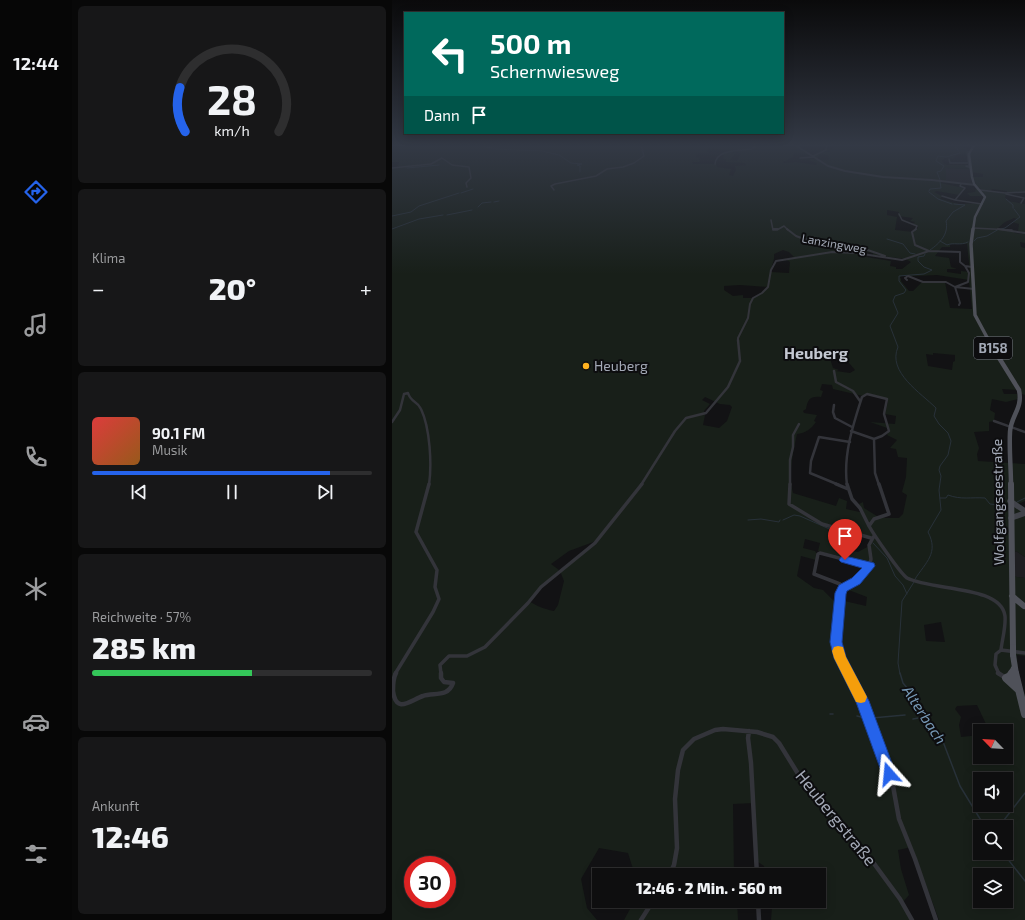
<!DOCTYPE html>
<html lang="de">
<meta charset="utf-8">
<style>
:root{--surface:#0e0e0f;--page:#171718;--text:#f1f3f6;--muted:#9b9c9e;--line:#2e2e2f;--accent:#2563eb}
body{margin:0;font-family:"Exo 2",sans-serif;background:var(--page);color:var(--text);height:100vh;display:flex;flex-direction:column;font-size:15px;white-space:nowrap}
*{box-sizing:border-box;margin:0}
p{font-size:13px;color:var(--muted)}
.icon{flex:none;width:22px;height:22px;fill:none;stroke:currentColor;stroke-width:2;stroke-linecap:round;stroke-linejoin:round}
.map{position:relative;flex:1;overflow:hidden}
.side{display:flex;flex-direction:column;gap:6px;padding:6px;background:#080808;width:320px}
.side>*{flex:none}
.hud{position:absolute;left:12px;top:12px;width:380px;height:122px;border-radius:0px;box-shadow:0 2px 10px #0003,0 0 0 1px var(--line);background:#00695c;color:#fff;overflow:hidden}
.needle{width:26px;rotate:295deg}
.fabs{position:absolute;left:581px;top:724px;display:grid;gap:8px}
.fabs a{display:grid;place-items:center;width:40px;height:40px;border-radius:0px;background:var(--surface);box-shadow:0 2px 10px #0003,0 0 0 1px var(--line);font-size:20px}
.speed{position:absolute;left:12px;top:856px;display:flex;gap:8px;font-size:20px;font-weight:700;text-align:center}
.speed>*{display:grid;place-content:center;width:52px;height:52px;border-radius:50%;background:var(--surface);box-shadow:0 2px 10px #0003,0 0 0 1px var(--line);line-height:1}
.speed .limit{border:6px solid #d22;background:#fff;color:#111}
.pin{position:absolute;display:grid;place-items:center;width:34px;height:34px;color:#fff;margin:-41px -17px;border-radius:50% 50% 50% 0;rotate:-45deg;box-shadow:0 0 4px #0007}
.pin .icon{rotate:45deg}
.me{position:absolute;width:44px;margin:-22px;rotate:342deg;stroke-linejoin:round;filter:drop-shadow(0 0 3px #0008)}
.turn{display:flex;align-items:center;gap:14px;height:84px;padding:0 20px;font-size:18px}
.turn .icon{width:52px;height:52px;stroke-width:2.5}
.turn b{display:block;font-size:28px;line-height:34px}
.then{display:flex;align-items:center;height:38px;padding:0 20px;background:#0003;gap:8px;font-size:15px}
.big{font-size:30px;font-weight:800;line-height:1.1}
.side .card{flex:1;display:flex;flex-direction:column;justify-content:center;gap:6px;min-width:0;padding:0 14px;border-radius:6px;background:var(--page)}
.side .dial{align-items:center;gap:0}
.dial svg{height:104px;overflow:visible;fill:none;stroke:var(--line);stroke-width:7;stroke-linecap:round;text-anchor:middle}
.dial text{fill:var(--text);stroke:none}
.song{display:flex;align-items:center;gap:12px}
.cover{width:48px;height:48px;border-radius:6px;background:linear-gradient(135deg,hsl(0 70% 55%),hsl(30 70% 35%))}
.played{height:4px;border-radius:2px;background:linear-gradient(90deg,var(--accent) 85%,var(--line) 85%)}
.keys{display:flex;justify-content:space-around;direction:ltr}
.heat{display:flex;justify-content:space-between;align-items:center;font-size:22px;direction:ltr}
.charge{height:6px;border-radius:3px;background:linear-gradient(90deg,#34c759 57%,var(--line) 0)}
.trip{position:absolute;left:200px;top:868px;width:234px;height:40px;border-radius:0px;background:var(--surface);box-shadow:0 2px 10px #0003,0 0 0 1px var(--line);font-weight:800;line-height:40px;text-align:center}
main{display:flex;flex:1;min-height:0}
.tab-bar{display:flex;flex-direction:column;width:72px;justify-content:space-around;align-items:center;background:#060606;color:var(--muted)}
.tab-bar .icon{width:28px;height:28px}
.tab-bar .on{color:var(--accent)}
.tab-bar b{font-size:18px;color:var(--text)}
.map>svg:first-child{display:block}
</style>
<main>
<nav class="tab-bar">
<b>12:44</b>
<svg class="icon on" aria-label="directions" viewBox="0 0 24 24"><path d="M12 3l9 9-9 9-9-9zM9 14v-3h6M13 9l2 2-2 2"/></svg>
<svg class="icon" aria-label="music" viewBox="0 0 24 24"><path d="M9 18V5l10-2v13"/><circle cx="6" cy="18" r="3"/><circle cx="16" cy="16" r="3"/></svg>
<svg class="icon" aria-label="phone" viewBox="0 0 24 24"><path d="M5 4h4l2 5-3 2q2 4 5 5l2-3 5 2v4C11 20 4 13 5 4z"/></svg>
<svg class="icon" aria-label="climate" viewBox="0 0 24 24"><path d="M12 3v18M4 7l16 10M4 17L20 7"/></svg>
<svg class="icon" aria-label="car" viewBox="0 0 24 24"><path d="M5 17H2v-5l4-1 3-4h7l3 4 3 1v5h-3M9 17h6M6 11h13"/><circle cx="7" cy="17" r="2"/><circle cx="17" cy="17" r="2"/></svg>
<svg class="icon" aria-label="filters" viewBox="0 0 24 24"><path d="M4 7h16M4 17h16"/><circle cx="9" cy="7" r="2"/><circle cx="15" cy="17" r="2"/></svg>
</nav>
<section class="side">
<div class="card dial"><svg viewBox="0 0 100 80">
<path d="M14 69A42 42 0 1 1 86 69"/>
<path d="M14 69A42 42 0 0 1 10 35" stroke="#2563eb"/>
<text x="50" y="56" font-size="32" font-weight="700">28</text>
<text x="50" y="72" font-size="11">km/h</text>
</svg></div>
<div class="card"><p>Klima</p>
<div class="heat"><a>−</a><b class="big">20°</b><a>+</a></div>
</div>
<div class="card">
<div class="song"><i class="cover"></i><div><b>90.1 FM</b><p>Musik</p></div></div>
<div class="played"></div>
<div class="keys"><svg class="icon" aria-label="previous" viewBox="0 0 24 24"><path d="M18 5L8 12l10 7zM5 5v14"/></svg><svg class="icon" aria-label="pause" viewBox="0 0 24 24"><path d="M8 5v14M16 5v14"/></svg><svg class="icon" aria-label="next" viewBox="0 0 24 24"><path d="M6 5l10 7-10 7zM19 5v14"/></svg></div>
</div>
<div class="card"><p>Reichweite · 57%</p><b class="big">285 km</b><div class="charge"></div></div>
<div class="card"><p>Ankunft</p><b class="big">12:46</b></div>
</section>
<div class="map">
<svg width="633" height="920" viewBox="0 0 633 920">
<rect width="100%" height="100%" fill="#121214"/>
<!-- built -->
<path fill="#1e1e21" d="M554,168L578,169L580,184L554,181Z
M624,551L633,557V578L624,577L617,573V559Z"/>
<!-- green -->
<path fill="#181f19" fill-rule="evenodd" d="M0,145H402L416,154L403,153L401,155V157L395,160V162L392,161L391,163L404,162L424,165L425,163L418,161V159C425,158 429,162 436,160L438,158L436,155L428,154L425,159L422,156L426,153L437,152L439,151L435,150L440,149L443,145H571L569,146L576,150L574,153L565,155L561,159L552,158L553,159L550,160L552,164L555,165H578L577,160L579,158L578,154L581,145H633V192L615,193V191L600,189L599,191L614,194L613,198L616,201L633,204V243L628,242L629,247L633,248V395L630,394L627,390L610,389L612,394H625L626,399L614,402L600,399L598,410L603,413L602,421L597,422V431L582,432L587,448L585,454L586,461L633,464V501L626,504L633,509V557L624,551L617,559V573L625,577L633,578V656L625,655L626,673L633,695V920H547L520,847L506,850L509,869L517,895L511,902L518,920H379L380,907L379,901H427V875H374L372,866L366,862L362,803L341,804L342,875H241V869L236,853L207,848L189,879L195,908L205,920H0V168L8,167L6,166L7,162H0ZM316,148L336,150L349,153L345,161L338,160L344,153L336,152L329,154L332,156L331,159H334V162L353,163L354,165L343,166L344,170L341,176L337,175L339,169L325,167L324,164H301L300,162H308L307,159L309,158L304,157V155L307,153H317L315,151ZM554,168L578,169V172L591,174V177H581L584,185L590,190L584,189L583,192L575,193L578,196H592L589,204C580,203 575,204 567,204C560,203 555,200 548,199L550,196L542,192L545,191L567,195L572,188L549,183V181H554ZM495,210L507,212L506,216L521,218L518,221L523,222L520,224L525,226L526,228L521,232L503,230L505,217L495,215ZM622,218L625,219L621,222L627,224L626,231L629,232L630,234L622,233L623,231L606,228L613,222ZM558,244H575L578,272L569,271V274L555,272V269H565L559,267L557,258L543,256L550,247H558ZM391,250L397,252L402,257L395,260L398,262L397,273L379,272C379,265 383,261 382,254ZM475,252L481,253V255L514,259L519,262L510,269H504V267L498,266L499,261L474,257ZM511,275L524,276L545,275L577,280L580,309L558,308L553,282H530L521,291H517L509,281V279L508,277ZM348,285L376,287L362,298H351V295L341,296L332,290V286ZM436,352L452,357L463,370L458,373L444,371L447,370L441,368ZM541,353L563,355V361L561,362L560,370L536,366L534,354L541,355ZM430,384L440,385L441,389L471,396C478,393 491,396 496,401L493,414L504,416L503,424L478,422L498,429L495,435L505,440L498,448L504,449L506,457L515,458L514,477L510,492L515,495L511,514L507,518H488L472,508L471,502L467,504L472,513L454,509L455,501L447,498L444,506L401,493C396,473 401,453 405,434C414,433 419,429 424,422L422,421L425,415L412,413L411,411L414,409C416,399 418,396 429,397L431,391L428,390ZM313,397L328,404L338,405L340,407L335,421L327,428L311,425L313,415L312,411L318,404L310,400ZM457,532L478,537L477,546L466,552L444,548L436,534ZM413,539L428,543L426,551L480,564C478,576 464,583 454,589L475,597L474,606L448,600L445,604L431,590L422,588L405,576L409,556L424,560L425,554L423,551L411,548ZM204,541L168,571L172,581L166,605L162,611C155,610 142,605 137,601L167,570L159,564L177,551ZM549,622L553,642L534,641L532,625ZM585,705L594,724L593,731H614V757H588V735L569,737L567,725L569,717L563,709L565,706ZM588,779H614V805H588ZM588,827H614V853H588ZM21,865H55V899H21ZM588,875H614V901H588Z
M239,901H345L346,920H232L238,909Z"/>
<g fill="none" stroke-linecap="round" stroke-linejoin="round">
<!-- stream-far1 -->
<path stroke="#283139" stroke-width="1" d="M87,145L103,149L150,151L167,155L179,163L190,164L185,165L188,166V172
M15,168L47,165
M548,180L545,172L549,171L552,166L544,161L546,156L554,157L568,153L563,146
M537,191L538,189L549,188L548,182
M537,192L546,199L560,204
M69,193L81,189
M614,199L621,205V208
M102,202L107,201
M86,207L90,203L99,202
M55,215L80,210
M0,216L19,212L27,206L67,193
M0,229L27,219L51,215
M609,229L613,228L628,217L622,209
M495,239L511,244L518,253L523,254
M548,241L555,245C562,242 568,246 576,242
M582,241L585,238L595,236L607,229
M538,250C548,243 557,234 554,221L561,212L573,205L562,204
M548,498H554L556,495C569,500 579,497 593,498L598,504L607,505L612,499
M625,502L633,498
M356,520L369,519L387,522L388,520
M391,520L402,515L408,516L442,531L455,533
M481,543L495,558L503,576L511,585L515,594
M523,579C534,562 547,553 536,532L549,510L547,490L549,476L547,470L548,466L556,455L559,441L556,433L547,424L542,416L544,408C529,393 495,372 506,347L498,326L506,313L501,301L503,296L512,293L514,290L507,281V276L532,274L540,270L532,267L526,261V257L532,256L533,254
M508,674L506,663L510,601L522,582"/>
<!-- stream -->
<path stroke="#283139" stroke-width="1.5" d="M508,673L511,683L521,695L533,717L550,739L568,786L593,827
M438,714H441
M465,716L469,717
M480,718L513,715
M521,719L532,717
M609,827L612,820L633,793
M611,853L633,881"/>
<!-- minor-far4 -->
<path stroke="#33343a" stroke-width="1.5" d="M578,151L575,152L577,166H574L579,168
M421,156L434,150L435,145
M408,158L422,157
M557,159L558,163H576
M323,164C325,149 346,151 359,149L363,147V145
M0,168L39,164L50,158L60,165L77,167L79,178L74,183L75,187
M162,190L159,186L163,184L204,176L215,169L231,167L242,163L252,156L249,145
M588,190L613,193L633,192
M614,194L632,198L629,203
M550,196L563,200L590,204
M563,200L573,188L568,186L569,184
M507,214L510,220L525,226L523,230
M379,220L381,230H385L392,226L396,230
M581,228L620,230"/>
<!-- minor-far3 -->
<path stroke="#33343a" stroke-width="2" d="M381,229H386
M395,229L404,236L412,239L464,246L493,256
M524,229L520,232L523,245L537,251
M606,229L633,233
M515,280L513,278L516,276L531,282H554L563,287L582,289
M567,305L568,303L563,287L576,282L577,273L573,266
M346,341V338L356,318L358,304L361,298L370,293L376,287L379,270L384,261L440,252L464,253L510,260L537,251L568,252V262L573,266L580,267"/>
<!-- minor-far2 -->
<path stroke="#33343a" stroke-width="2.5" d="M442,371L444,382L461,391L468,401
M442,405L441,412L443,418L460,427
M602,421L633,432
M0,422L8,410L12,394L16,393C19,403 25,400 29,409C38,428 40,464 37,485
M459,431L482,439
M249,485L283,431L294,418L314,413L336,387L348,361L346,340
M398,485V460L401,447V435L407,424
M447,485L418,473L419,461L427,437L458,442
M455,485C451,455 461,425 470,397L475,394L495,399L492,414L497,431L490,436L482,439L483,473L487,485"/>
<!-- minor-far1 -->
<path stroke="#33343a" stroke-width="3.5" d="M398,484L397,504L430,524L479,538
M444,484L456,489
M455,484L460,499L468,508L477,526
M477,526C482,535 508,573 515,578C540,591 609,585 613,616C614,627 610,640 609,650
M477,526L482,519L497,514L487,484
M451,588L448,584L422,574L426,554L428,553L478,566
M3,674L41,612L47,599L43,587L45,570L24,532L37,484
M49,674L48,665L57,656H75L93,647L136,603L149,587L203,543L250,484
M457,674L448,657L444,642L448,593L455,586L471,575L477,568L479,559L477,545L482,536
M607,674L603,665L604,654L609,650L633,653"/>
<!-- minor -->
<path stroke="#33343a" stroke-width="4.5" d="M4,673C1,678 1,685 1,691C4,715 19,700 31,696C41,692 56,698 61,683L52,682L49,678V673
M456,673L467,694L484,736L501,786L507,819L523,859L544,920
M606,673L614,678
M357,731L356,738L359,763L365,875
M277,875L282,865L285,848L283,799L286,770L291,750L302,739L323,730L331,729L365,732L381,737L387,743L408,777L475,854L508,899L520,920
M366,901L367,920
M249,920L261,901"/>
<!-- tertiary -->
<path stroke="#33343a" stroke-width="2" d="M403,145L436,166L453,171L491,177L540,180L583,185"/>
<!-- secondary -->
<path stroke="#41434a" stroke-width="5.5" d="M618,501L633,511
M619,518L633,513"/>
<!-- primary-far4 -->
<path stroke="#4f5159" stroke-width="2.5" d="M581,230L583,217L593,197L582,184L580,177L577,154L582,145"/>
<!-- primary-far3 -->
<path stroke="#4f5159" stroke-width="3.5" d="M581,229L579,244L583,315L597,341"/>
<!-- primary-far2 -->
<path stroke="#4f5159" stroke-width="4.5" d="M596,340L627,390C631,409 619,415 618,432C617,449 619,468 619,485"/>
<!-- primary-far1 -->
<path stroke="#4f5159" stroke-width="6" d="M619,484L621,647
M620,596L632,606
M621,655L624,674
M619,674L622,668"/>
<!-- primary -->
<path stroke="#4f5159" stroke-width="8" d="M620,673L618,676L614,678L626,689
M623,673L633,714"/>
<!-- primary-bridge -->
<path stroke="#4f5159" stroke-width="6" d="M621,647V655"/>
</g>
<!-- sky -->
<linearGradient id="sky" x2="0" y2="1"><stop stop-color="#0a0a0b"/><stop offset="0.53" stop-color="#333945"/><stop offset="1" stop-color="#333945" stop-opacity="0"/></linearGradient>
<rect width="633" height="274" fill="url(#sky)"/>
<!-- route -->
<path fill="#2563eb" stroke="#184099" d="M453,556L482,563L483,566L468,584L455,591L454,594L450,642L454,657L477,701L504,774L502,779L497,781L492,779L464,702L442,658L438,642L443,593L447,585L460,578L470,568L449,562L447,560L449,557Z"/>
<!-- slow -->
<path fill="#f59e0b" d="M446,646L451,647L454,657L473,693L475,697L473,702L469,703L464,702L442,658L440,651L442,647Z"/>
<!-- markers -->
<circle fill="#ffb220" stroke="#0d0d0f" stroke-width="1.5" cx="194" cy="366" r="4"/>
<g text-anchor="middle" stroke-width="4" stroke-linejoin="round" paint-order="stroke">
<!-- far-street labels -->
<g font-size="12" fill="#a3a9b6" stroke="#0d0d0f">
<text transform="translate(442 244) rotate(10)" y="4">Lanzingweg</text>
</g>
<!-- shield labels -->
<rect fill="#0d0d0f" stroke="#767a84" stroke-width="1" x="582" y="337" width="38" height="22" rx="3"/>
<g font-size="13" font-weight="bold" fill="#a3a9b6">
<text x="601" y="353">B158</text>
</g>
<!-- poi labels -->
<g font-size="14" fill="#a3a9b6" stroke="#0d0d0f" text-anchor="start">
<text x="202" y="371">Heuberg</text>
</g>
<!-- street labels -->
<g font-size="14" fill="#a3a9b6" stroke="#0d0d0f">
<text transform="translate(606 502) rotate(-91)" y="5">Wolfgangseestraße</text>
</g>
<!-- water labels -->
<g font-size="15" font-style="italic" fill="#7698b5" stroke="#0d0d0f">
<text transform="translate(532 715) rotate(57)" y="5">Alterbach</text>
</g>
<!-- quarter labels -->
<g font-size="16" font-weight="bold" fill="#c4c8d2" stroke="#0d0d0f">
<text x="424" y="359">Heuberg</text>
</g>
<!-- near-street labels -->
<g font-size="17" fill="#a3a9b6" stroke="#0d0d0f">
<text transform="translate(444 818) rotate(51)" y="6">Heubergstraße</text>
</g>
</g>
</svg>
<div class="fabs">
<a><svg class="needle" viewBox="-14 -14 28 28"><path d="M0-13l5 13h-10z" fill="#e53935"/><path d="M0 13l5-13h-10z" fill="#9b9c9e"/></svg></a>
<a><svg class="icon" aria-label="sound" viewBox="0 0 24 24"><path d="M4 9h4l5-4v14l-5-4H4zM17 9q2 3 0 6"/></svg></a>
<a><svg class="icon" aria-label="search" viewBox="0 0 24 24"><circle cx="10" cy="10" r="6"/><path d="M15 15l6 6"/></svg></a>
<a><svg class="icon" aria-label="layers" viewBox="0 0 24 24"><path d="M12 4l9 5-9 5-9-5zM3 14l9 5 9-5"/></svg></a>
</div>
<div class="speed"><div class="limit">30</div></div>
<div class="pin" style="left:453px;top:560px;background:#d93025"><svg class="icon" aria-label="arrive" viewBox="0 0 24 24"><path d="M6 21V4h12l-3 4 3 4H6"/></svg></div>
<svg class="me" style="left:497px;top:774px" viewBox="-20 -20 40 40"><path d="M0-17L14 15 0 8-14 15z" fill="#2563eb" stroke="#fff" stroke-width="4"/></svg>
<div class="trip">12:46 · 2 Min. · 560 m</div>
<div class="hud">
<div class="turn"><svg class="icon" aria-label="left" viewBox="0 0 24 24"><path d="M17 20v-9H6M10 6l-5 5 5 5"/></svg><div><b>500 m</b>Schernwiesweg</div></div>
<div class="then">Dann<svg class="icon" aria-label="arrive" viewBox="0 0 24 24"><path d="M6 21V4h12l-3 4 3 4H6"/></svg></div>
</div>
</div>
</main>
